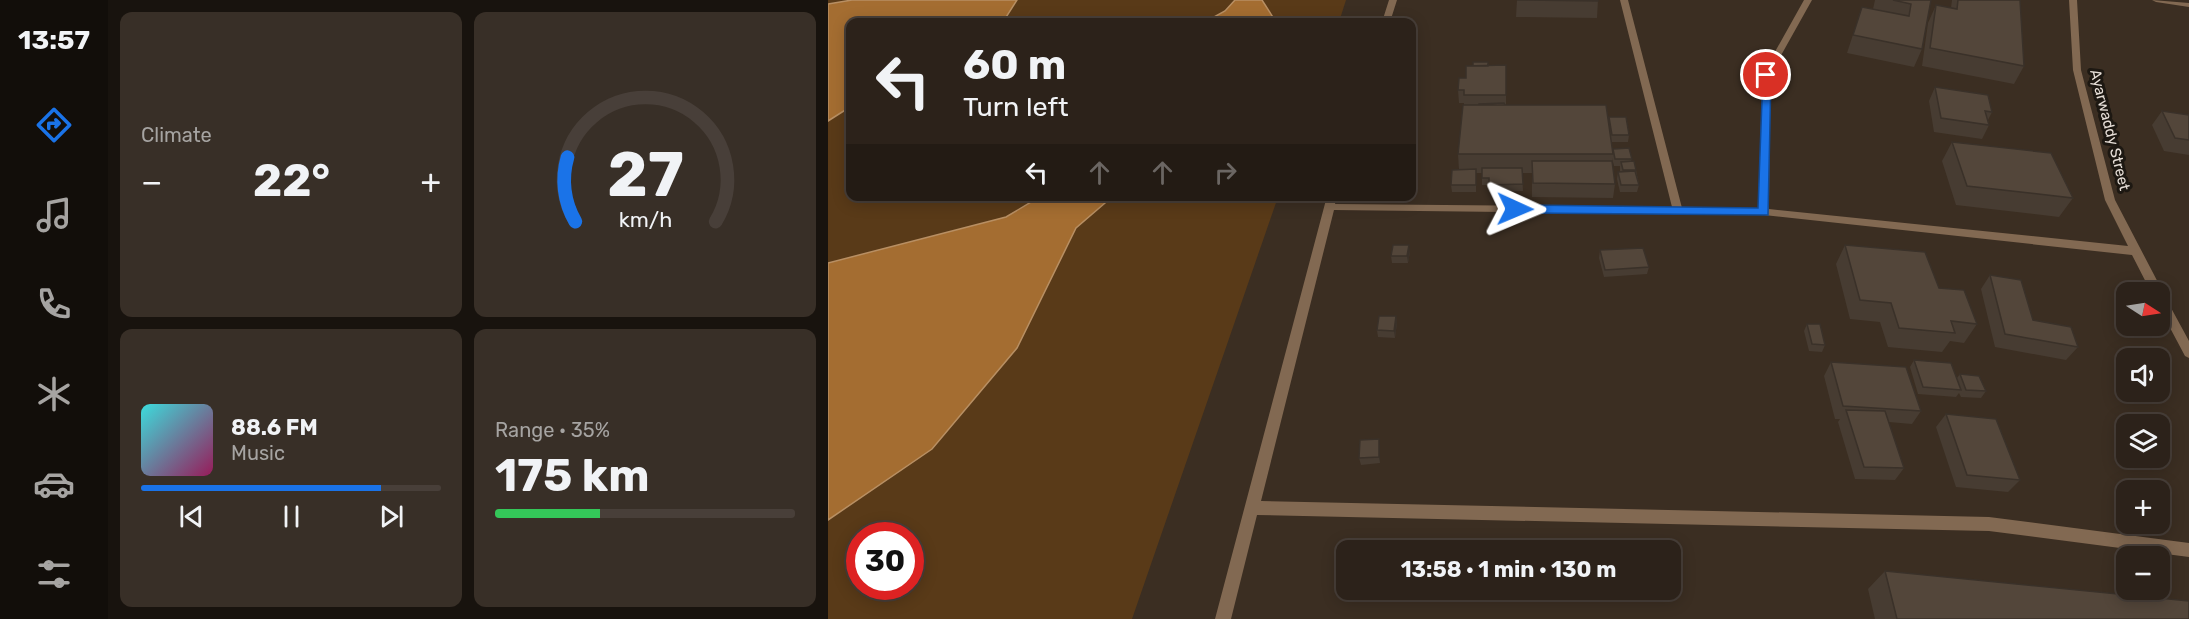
<!DOCTYPE html>
<meta charset="utf-8">
<style>
:root{--surface:#2c221a;--page:#382f27;--text:#f1f3f6;--muted:#a6a4a2;--line:#483f39;--accent:#1a73e8}
body{margin:0;font-family:Rubik,sans-serif;background:var(--page);color:var(--text);height:100vh;display:flex;flex-direction:column;font-size:22px;white-space:nowrap}
*{box-sizing:border-box;margin:0}
p{font-size:20px;color:var(--muted)}
.icon{flex:none;width:33px;height:33px;fill:none;stroke:currentColor;stroke-width:2;stroke-linecap:round;stroke-linejoin:round}
.map{position:relative;flex:1;overflow:hidden}
.drawer{display:flex;flex-direction:column;gap:12px;padding:12px;background:#18130e;width:720px}
.drawer>*{flex:none}
.banner{position:absolute;left:18px;top:18px;width:570px;height:183px;border-radius:12px;box-shadow:0 3px 15px #0003,0 0 0 2px var(--line);background:#2c221a;color:var(--text);overflow:hidden}
.needle{width:39px;rotate:102deg}
.tools{position:absolute;left:1288px;top:282px;display:grid;gap:12px}
.tools a{display:grid;place-items:center;width:54px;height:54px;border-radius:12px;background:var(--surface);box-shadow:0 3px 15px #0003,0 0 0 2px var(--line);font-size:30px}
.speed{position:absolute;left:18px;top:522px;display:flex;gap:12px;font-size:30px;font-weight:700;text-align:center}
.speed>*{display:grid;place-content:center;width:78px;height:78px;border-radius:50%;background:var(--surface);box-shadow:0 3px 15px #0003,0 0 0 2px var(--line);line-height:1}
.speed .limit{border:9px solid #d22;background:#fff;color:#111}
.pin{position:absolute;display:grid;place-items:center;width:51px;height:51px;color:#fff;margin:-26px;border:3px solid #fff;border-radius:50%;box-shadow:0 2px 6px #0007}
.me{position:absolute;width:66px;margin:-33px;rotate:91deg;stroke-linejoin:round;filter:drop-shadow(0 0 4px #0008)}
.turn{display:flex;align-items:center;gap:21px;height:126px;padding:0 18px;font-size:27px}
.turn .icon{width:78px;height:78px;stroke-width:2.5}
.turn b{display:block;font-size:42px;line-height:51px}
.lanes{display:flex;align-items:center;height:57px;padding:0 18px;background:#0003;justify-content:center;gap:30px;direction:ltr}
.lanes .off{opacity:.35}
.big{font-size:45px;font-weight:700;line-height:1.1}
.drawer .tile{flex:1;display:flex;flex-direction:column;justify-content:center;gap:9px;min-width:0;padding:0 21px;border-radius:12px;background:var(--page)}
.drawer .dial{align-items:center;gap:0}
.dial svg{height:156px;overflow:visible;fill:none;stroke:var(--line);stroke-width:7;stroke-linecap:round;text-anchor:middle}
.dial text{fill:var(--text);stroke:none}
.song{display:flex;align-items:center;gap:18px}
.cover{width:72px;height:72px;border-radius:9px;background:linear-gradient(135deg,hsl(180 70% 55%),hsl(330 70% 35%))}
.played{height:6px;border-radius:3px;background:linear-gradient(90deg,var(--accent) 80%,var(--line) 80%)}
.keys{display:flex;justify-content:space-around;direction:ltr}
.heat{display:flex;justify-content:space-between;align-items:center;font-size:33px;direction:ltr}
.charge{height:9px;border-radius:4px;background:linear-gradient(90deg,#34c759 35%,var(--line) 0)}
.drawer .tiles{flex:1;display:grid;gap:12px;grid-template-columns:repeat(2,1fr)}
.trip{position:absolute;left:508px;top:540px;width:345px;height:60px;border-radius:12px;background:var(--surface);box-shadow:0 3px 15px #0003,0 0 0 2px var(--line);font-weight:700;line-height:60px;text-align:center}
main{display:flex;flex:1;min-height:0}
.dock{display:flex;flex-direction:column;width:108px;justify-content:space-around;align-items:center;background:#120e0a;color:var(--muted)}
.dock .icon{width:42px;height:42px}
.dock .active{color:var(--accent)}
.dock b{font-size:27px;color:var(--text)}
.map>svg:first-child{display:block}
</style>
<main>
<nav class="dock">
<b>13:57</b>
<svg class="icon active" aria-label="directions" viewBox="0 0 24 24"><path d="M12 3l9 9-9 9-9-9zM9 14v-3h6M13 9l2 2-2 2"/></svg>
<svg class="icon" aria-label="music" viewBox="0 0 24 24"><path d="M9 18V5l10-2v13"/><circle cx="6" cy="18" r="3"/><circle cx="16" cy="16" r="3"/></svg>
<svg class="icon" aria-label="phone" viewBox="0 0 24 24"><path d="M5 4h4l2 5-3 2q2 4 5 5l2-3 5 2v4C11 20 4 13 5 4z"/></svg>
<svg class="icon" aria-label="climate" viewBox="0 0 24 24"><path d="M12 3v18M4 7l16 10M4 17L20 7"/></svg>
<svg class="icon" aria-label="car" viewBox="0 0 24 24"><path d="M5 17H2v-5l4-1 3-4h7l3 4 3 1v5h-3M9 17h6M6 11h13"/><circle cx="7" cy="17" r="2"/><circle cx="17" cy="17" r="2"/></svg>
<svg class="icon" aria-label="filters" viewBox="0 0 24 24"><path d="M4 7h16M4 17h16"/><circle cx="9" cy="7" r="2"/><circle cx="15" cy="17" r="2"/></svg>
</nav>
<section class="drawer">
<div class="tiles">
<div class="tile"><p>Climate</p>
<div class="heat"><a>−</a><b class="big">22°</b><a>+</a></div>
</div>
<div class="tile dial"><svg viewBox="0 0 100 80">
<path d="M14 69A42 42 0 1 1 86 69"/>
<path d="M14 69A42 42 0 0 1 10 36" stroke="#1a73e8"/>
<text x="50" y="56" font-size="32" font-weight="700">27</text>
<text x="50" y="72" font-size="11">km/h</text>
</svg></div>
<div class="tile">
<div class="song"><i class="cover"></i><div><b>88.6 FM</b><p>Music</p></div></div>
<div class="played"></div>
<div class="keys"><svg class="icon" aria-label="previous" viewBox="0 0 24 24"><path d="M18 5L8 12l10 7zM5 5v14"/></svg><svg class="icon" aria-label="pause" viewBox="0 0 24 24"><path d="M8 5v14M16 5v14"/></svg><svg class="icon" aria-label="next" viewBox="0 0 24 24"><path d="M6 5l10 7-10 7zM19 5v14"/></svg></div>
</div>
<div class="tile"><p>Range · 35%</p><b class="big">175 km</b><div class="charge"></div></div>
</div>
</section>
<div class="map">
<svg width="1361" height="619" viewBox="0 0 1361 619">
<rect width="100%" height="100%" fill="#3b2e22"/>
<!-- green -->
<path fill="#593a18" fill-rule="evenodd" d="M0,0H518L511,22H22V196L450,197L304,619H0ZM32,536H82V586H32Z"/>
<!-- water -->
<path fill="#a46d31" stroke="#b88f63" stroke-width="1.5" d="M24,0H189L175,22H22V107L0,121V4Z
M407,0H434L448,22H377L397,11Z
M213,196L284,197L248,228L189,348L104,449L0,520V263L178,217Z"/>
<g fill="none" stroke-linecap="round" stroke-linejoin="round">
<!-- minor -->
<path fill="#826952" fill-rule="evenodd" d="M561,0H569L562,22H554Z
M792,0H800L854,208H931L934,75L976,0H984L942,75L941,209L1300,246L1277,200L1245,70L1241,0H1249L1253,70L1287,200L1335,292L1334,294L1336,295L1361,341V358L1357,356L1332,309V292H1323L1304,255L936,215L506,210L433,501L1161,517L1361,543V557L1161,531L429,515L403,619H387L499,196H509L507,204L844,207Z
M1324,0L1361,3V7L1328,2Z"/>
</g>
<!-- wall -->
<path fill="#473c32" d="M689,0H770L769,18L688,17Z
M1047,0H1103L1094,49L1086,67L1019,53L1034,7L1045,9Z
M1124,0H1192L1196,66L1186,84L1094,66L1100,23L1108,5L1123,8Z
M678,65V105L780,124L781,117L801,135L800,142H783L784,151L804,159L803,161L808,170L811,185L809,192H792L789,179L790,172H792V166H786L784,158L787,184L785,198L704,197V173H694L695,191L661,192V185H654V173H648V192H624L623,185L631,170L630,154L636,105V103H631L630,90L638,78L660,66Z
M1107,87L1164,112L1160,120L1161,125L1154,139L1106,132L1101,101Z
M1334,111L1361,115V155L1336,151L1324,125Z
M1124,142L1245,198L1231,217L1128,205L1114,161Z
M1017,245L1111,288L1149,324L1136,343L1122,341L1114,352L1060,347L1052,322L1022,319L1008,264Z
M772,250L821,267L819,274L776,277L771,258Z
M582,252L580,263H564L563,256Z
M1162,275L1205,320L1250,347L1238,360L1167,347L1153,289Z
M568,316L569,323L567,338L550,337L549,330Z
M979,324L997,345L994,352L981,351L976,331Z
M1086,360L1129,378L1132,374L1158,391L1153,398L1133,397L1131,393L1128,397L1090,394L1082,367Z
M1003,362L1093,411L1084,424L1061,422L1076,468L1067,480L1027,479L1010,422L1012,419H1007L996,376Z
M1118,414L1192,480L1180,492L1128,487L1108,427Z
M552,445V463L533,465L531,458Z
M1057,571L1361,619H1047L1040,589Z"/>
<!-- shaded-wall -->
<path fill="#3a3129" d="M581,245L582,252L580,263L579,256Z
M568,316L569,323L567,338L566,331Z
M551,439L552,445V463L551,457Z"/>
<!-- building -->
<path fill="#53463a" stroke="#3a3129" stroke-width="1.5" d="M689,0H770V1Z
M1065,0H1103L1094,49L1025,35L1034,7L1081,16L1083,4Z
M1130,0H1192L1196,66L1102,48L1108,5L1129,9Z
M645,62H660V66H645Z
M678,65V95H636V90H630L631,78H638V66Z
M1107,87L1160,95L1164,112L1157,111L1161,125L1113,118Z
M676,103L677,105H651V104Z
M635,105H778L785,154H630Z
M1334,111L1361,115V140L1347,138Z
M781,117H798L801,135H784Z
M1124,142L1223,153L1245,198L1139,186Z
M801,148L804,159H787L785,149Z
M704,161H784L787,184L705,183Z
M806,161L808,170H795L793,162Z
M654,168H694L695,184L661,185V178H654Z
M648,169V185H623L624,170Z
M807,171L811,185H793L790,172Z
M565,245H581L579,256H563Z
M1017,245L1097,252L1111,288L1136,290L1149,324L1123,321L1127,333L1071,328L1063,303L1032,300Z
M815,248L821,267L777,270L772,250Z
M1162,275L1193,280L1205,320L1243,327L1250,347L1177,334Z
M551,316H568L566,331L549,330Z
M979,324H992L997,345L984,344Z
M1086,360L1123,363L1133,390L1095,387Z
M1003,362L1078,367L1093,411L1015,406Z
M1132,374L1151,376L1158,391L1138,390Z
M1018,410L1057,411L1076,468L1036,467Z
M1118,414L1168,419L1192,480L1139,475Z
M551,439V457L531,458L532,440Z
M1057,571L1361,601V619H1069Z"/>
<!-- route -->
<path fill="#1a73e8" stroke="#114b97" stroke-width="1.5" d="M935,73L943,75L940,215L687,213L681,209L687,205L930,208Z"/>
<g text-anchor="middle" stroke-width="6" stroke-linejoin="round" paint-order="stroke">
<!-- street labels -->
<g font-size="15" fill="#e7dfd8" stroke="#1d1812">
<text transform="translate(1282 130) rotate(76)" y="5">Ayarwaddy Street</text>
</g>
</g>
</svg>
<div class="tools">
<a><svg class="needle" viewBox="-14 -14 28 28"><path d="M0-13l5 13h-10z" fill="#e53935"/><path d="M0 13l5-13h-10z" fill="#a6a4a2"/></svg></a>
<a><svg class="icon" aria-label="sound" viewBox="0 0 24 24"><path d="M4 9h4l5-4v14l-5-4H4zM17 9q2 3 0 6"/></svg></a>
<a><svg class="icon" aria-label="layers" viewBox="0 0 24 24"><path d="M12 4l9 5-9 5-9-5zM3 14l9 5 9-5"/></svg></a>
<a>+</a>
<a>−</a>
</div>
<div class="speed"><div class="limit">30</div></div>
<div class="pin" style="left:938px;top:75px;background:#d93025"><svg class="icon" aria-label="arrive" viewBox="0 0 24 24"><path d="M6 21V4h12l-3 4 3 4H6"/></svg></div>
<svg class="me" style="left:687px;top:209px" viewBox="-20 -20 40 40"><path d="M0-17L14 15 0 8-14 15z" fill="#1a73e8" stroke="#fff" stroke-width="4"/></svg>
<div class="trip">13:58 · 1 min · 130 m</div>
<div class="banner">
<div class="turn"><svg class="icon" aria-label="left" viewBox="0 0 24 24"><path d="M17 20v-9H6M10 6l-5 5 5 5"/></svg><div><b>60 m</b>Turn left</div></div>
<div class="lanes"><svg class="icon" aria-label="left" viewBox="0 0 24 24"><path d="M17 20v-9H6M10 6l-5 5 5 5"/></svg><svg class="icon off" aria-label="ahead" viewBox="0 0 24 24"><path d="M12 20V5M6 11l6-6 6 6"/></svg><svg class="icon off" aria-label="ahead" viewBox="0 0 24 24"><path d="M12 20V5M6 11l6-6 6 6"/></svg><svg class="icon off" aria-label="right" viewBox="0 0 24 24"><path d="M7 20v-9h11M14 6l5 5-5 5"/></svg></div>
</div>
</div>
</main>
